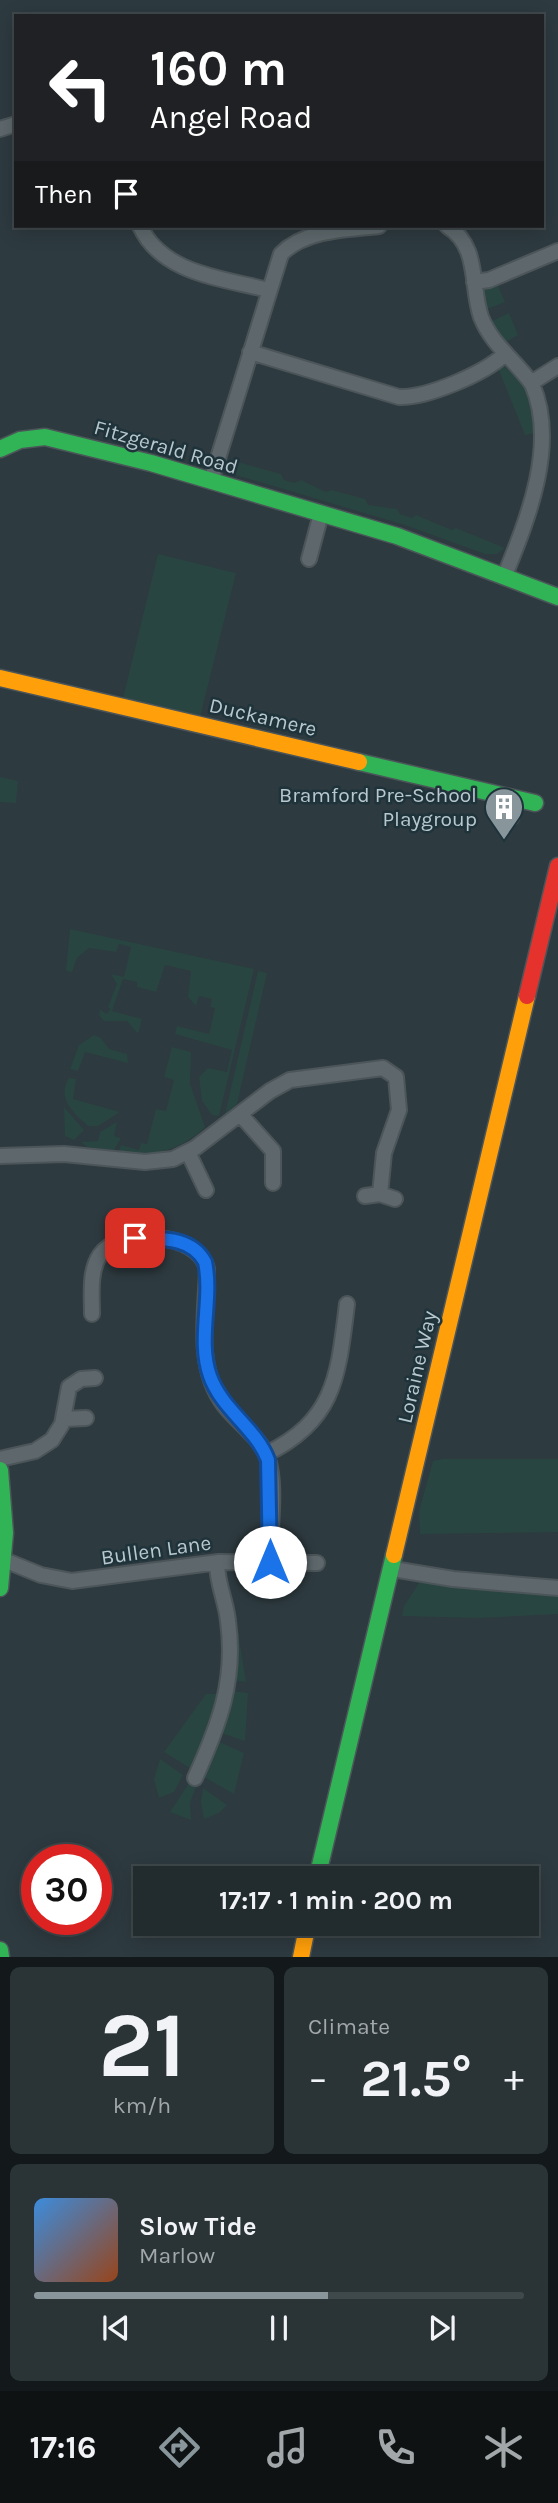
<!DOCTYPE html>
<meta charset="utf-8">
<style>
:root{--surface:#222c2f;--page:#2a3437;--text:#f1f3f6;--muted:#a2a7aa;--line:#3f484b;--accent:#88969c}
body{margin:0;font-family:Karla,sans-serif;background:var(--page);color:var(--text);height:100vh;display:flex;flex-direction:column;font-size:26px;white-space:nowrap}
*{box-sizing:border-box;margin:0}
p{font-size:23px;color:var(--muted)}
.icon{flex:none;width:38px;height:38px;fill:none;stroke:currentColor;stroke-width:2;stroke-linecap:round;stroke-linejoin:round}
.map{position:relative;height:1957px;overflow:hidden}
.details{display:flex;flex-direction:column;gap:10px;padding:10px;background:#13181a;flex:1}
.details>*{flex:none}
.hud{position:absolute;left:14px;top:14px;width:530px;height:214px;border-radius:0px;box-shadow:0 4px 18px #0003,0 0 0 2px var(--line);background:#202124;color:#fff;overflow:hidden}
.speed{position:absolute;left:21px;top:1844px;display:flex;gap:14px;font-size:35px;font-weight:700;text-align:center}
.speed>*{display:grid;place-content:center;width:91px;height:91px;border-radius:50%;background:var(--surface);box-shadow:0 4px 18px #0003,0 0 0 2px var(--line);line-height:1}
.speed .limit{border:10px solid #d22;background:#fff;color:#111}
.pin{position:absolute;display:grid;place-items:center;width:60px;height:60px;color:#fff;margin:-30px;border-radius:14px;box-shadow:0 4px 10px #0006}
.me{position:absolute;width:77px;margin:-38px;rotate:0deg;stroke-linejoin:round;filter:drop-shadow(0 0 5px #0008)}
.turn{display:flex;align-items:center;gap:24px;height:147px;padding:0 21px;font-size:32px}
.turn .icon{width:91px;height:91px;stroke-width:2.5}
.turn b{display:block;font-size:49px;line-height:60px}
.then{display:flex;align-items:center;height:66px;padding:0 21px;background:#0003;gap:14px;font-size:26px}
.big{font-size:52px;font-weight:700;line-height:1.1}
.details .card{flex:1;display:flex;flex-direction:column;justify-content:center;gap:10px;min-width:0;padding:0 24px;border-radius:10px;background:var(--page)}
.details .dial{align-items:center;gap:0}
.dial b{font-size:91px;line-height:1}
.song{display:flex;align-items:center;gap:21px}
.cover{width:84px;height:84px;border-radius:10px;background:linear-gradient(135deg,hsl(210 70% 55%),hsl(20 70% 35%))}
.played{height:7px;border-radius:4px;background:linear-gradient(90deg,var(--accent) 60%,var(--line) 60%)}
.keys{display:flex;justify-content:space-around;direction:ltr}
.heat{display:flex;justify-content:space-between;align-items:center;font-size:38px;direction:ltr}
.details .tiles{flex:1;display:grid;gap:10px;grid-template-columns:1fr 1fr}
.card:last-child{grid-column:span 2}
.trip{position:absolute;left:133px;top:1866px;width:406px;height:70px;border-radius:0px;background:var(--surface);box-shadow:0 4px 18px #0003,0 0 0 2px var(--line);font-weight:700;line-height:70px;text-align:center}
.menu{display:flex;height:112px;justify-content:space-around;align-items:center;background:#0e1213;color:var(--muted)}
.menu .icon{width:49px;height:49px}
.menu .current{color:var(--accent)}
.menu b{font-size:32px;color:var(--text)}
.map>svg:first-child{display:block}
</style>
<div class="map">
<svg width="558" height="1957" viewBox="0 0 558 1957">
<rect width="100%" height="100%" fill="#2d3a3f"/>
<!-- green -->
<path fill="#294541" d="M496,281L505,302L485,310L481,288Z
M509,313L518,335L504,343L490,322Z
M505,367L526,385L543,431L525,435L498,368Z
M227,459L281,474L284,480L295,483L301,480L326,492L332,490L365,499L368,505L397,509L400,514L412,518L416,515L452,530L456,528L505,548L497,554H485L405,525L236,475L229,470Z
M158,554L236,573L200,717L123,698Z
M0,777L18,781L16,803L0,802Z
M70,929L254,969L219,1116L212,1115L202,1101L199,1077L208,1068L227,1072L232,1050L175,1034L177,1026L209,1034L215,1008L210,1007L212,999L199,996L196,1006L188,997L191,971L165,965L156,992L137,987V982L123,979L112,1011L142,1019L138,1034L127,1021H104L99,1015L100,1009L106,1014L111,1009L108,1007L117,984L111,974L124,977L131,947L119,944L116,952L89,948L77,958L72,972L66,971Z
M258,971L267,973L237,1104L225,1114Z
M94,1035L101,1038L109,1049L127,1054L128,1063L85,1052L78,1071L70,1069L79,1045Z
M172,1047L191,1052L190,1084L205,1127C184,1148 148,1161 119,1151L121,1145L139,1150L141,1143L147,1144L156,1109L166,1111L174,1080L164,1077Z
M69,1078L76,1079L73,1099L120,1112L98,1126H88C74,1114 56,1098 69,1078Z
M64,1107L84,1130L74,1140L65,1136Z
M117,1122L114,1136L121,1138L114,1150L87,1147L81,1142L98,1141L100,1132Z
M443,1459H558V1532L420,1534L419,1511L433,1461Z
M421,1580L558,1597V1614L478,1618L402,1616L404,1606Z
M237,1625L246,1682L233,1680V1627Z
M232,1691L248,1693L245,1741L221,1733Z
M206,1694H223L193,1770L164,1752Z
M217,1741L244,1753L234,1794L202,1776Z
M160,1759L183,1775L174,1792L159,1798L154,1779Z
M191,1780L197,1784L190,1803L191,1820L170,1812Z
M203,1788L227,1805L219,1813L204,1819L201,1802Z"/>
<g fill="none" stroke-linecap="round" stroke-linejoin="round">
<defs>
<path id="street" d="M0,129L16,124
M140,226C162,274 222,278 268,290
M447,226C480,246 470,285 481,317C492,345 515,360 532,384C558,444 528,518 505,575
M474,282L489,280L558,251
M250,352L399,397C427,398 483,374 504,355
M531,383L558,366
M211,481L281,254C305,229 347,230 379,226
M309,559L321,514
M511,818L516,799
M240,1114L273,1151V1183
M188,1152L206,1190
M0,1156L64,1154L145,1162L173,1159L195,1148L270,1091L290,1080L383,1068L396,1077L399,1110L384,1153L380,1194
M365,1196L380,1194L395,1199
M92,1314C92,1296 89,1271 100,1255C119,1227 199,1232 207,1269C206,1313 195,1367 224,1405C238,1423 261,1438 268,1459C277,1487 269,1532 270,1562
M64,1419L86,1418
M266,1454C336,1420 338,1375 347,1304
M0,1459L35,1451L52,1440L62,1424L69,1387L81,1379L95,1378
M4,1560L41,1575L72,1581L219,1562L317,1563
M393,1569L453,1579L558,1588
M195,1778C219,1725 236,1681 228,1621C226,1601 217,1584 217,1563"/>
<path id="fast" d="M0,449L20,440L45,437L151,463L397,536L558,597
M359,762L535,803
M0,1470L5,1533L0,1588
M317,1878L394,1555
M0,1950L1,1957"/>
<path id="slow" d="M0,678L359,762
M394,1555L527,996
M301,1957L308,1923"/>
<path id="jam" d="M527,996L558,866"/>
</defs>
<!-- street casing -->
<use href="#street" stroke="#4c5559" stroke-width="18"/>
<!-- fast casing -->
<use href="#fast" stroke="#4c5559" stroke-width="19"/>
<!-- slow casing -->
<use href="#slow" stroke="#4c5559" stroke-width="19"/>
<!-- jam casing -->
<use href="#jam" stroke="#4c5559" stroke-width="19"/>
<!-- street -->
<use href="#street" stroke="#5e686c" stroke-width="14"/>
<!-- fast -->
<use href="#fast" stroke="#30b455" stroke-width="16"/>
<!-- slow -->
<use href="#slow" stroke="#ff9f0a" stroke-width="16"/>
<!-- jam -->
<use href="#jam" stroke="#e5322d" stroke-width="16"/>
</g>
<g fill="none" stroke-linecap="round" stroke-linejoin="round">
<defs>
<path id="route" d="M135,1238C160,1239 191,1236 205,1262C213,1299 197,1339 210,1376C222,1410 256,1428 268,1460L270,1562"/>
</defs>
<!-- route casing -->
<use href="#route" stroke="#114b97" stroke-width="18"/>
<!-- route -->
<use href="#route" stroke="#1a73e8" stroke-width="12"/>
</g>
<!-- icons -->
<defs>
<symbol id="building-pin" viewBox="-11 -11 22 30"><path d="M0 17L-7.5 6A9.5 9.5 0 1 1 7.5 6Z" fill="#88969c" stroke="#1f333b"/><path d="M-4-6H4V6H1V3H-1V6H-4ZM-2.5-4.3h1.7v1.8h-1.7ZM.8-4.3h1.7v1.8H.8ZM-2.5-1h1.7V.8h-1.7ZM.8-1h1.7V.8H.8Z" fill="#fff"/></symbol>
</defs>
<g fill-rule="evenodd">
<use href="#building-pin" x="482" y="785" width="44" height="60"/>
</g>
<g text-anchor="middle" stroke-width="5" stroke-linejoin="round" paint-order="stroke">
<!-- street labels -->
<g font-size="21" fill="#b9c8ce" stroke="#1f333b">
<text transform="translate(166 447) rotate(16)" y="7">Fitzgerald Road</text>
<text transform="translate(263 717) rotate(13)" y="7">Duckamere</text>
<text transform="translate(417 1367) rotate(-77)" y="7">Loraine Way</text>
<text transform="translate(156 1550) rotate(-8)" y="7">Bullen Lane</text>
</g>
<!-- poi labels -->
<g font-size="21" fill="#b9c8ce" stroke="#1f333b" text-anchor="end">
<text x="477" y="802">Bramford Pre-School<tspan x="477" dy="24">Playgroup</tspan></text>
</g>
</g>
</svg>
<div class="speed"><div class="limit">30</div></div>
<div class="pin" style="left:135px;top:1238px;background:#d93025"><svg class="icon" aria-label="arrive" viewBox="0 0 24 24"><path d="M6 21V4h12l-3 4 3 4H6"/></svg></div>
<svg class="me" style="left:270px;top:1562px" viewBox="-20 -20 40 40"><circle r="19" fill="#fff"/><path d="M0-13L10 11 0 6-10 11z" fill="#1a73e8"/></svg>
<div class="trip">17:17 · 1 min · 200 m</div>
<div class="hud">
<div class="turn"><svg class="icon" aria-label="left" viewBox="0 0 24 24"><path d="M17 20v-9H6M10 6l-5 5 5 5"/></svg><div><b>160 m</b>Angel Road</div></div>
<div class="then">Then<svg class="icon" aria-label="arrive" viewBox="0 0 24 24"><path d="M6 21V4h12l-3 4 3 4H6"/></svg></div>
</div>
</div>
<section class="details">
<div class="tiles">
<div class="card dial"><b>21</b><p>km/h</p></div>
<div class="card"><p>Climate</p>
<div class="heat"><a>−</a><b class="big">21.5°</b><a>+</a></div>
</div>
<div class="card">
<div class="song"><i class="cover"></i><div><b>Slow Tide</b><p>Marlow</p></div></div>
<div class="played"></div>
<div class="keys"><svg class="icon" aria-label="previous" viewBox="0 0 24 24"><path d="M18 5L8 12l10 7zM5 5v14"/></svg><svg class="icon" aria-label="pause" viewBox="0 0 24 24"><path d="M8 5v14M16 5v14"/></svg><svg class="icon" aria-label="next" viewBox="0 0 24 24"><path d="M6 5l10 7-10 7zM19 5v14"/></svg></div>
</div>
</div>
</section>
<nav class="menu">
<b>17:16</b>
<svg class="icon current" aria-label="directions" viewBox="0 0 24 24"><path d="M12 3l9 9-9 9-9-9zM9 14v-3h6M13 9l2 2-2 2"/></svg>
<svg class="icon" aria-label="music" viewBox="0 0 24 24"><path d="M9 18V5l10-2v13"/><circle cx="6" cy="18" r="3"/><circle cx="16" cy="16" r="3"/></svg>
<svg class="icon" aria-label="phone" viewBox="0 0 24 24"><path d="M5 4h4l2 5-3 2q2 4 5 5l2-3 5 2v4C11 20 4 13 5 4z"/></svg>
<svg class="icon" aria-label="climate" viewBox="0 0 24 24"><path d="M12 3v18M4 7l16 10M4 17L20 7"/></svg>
</nav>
